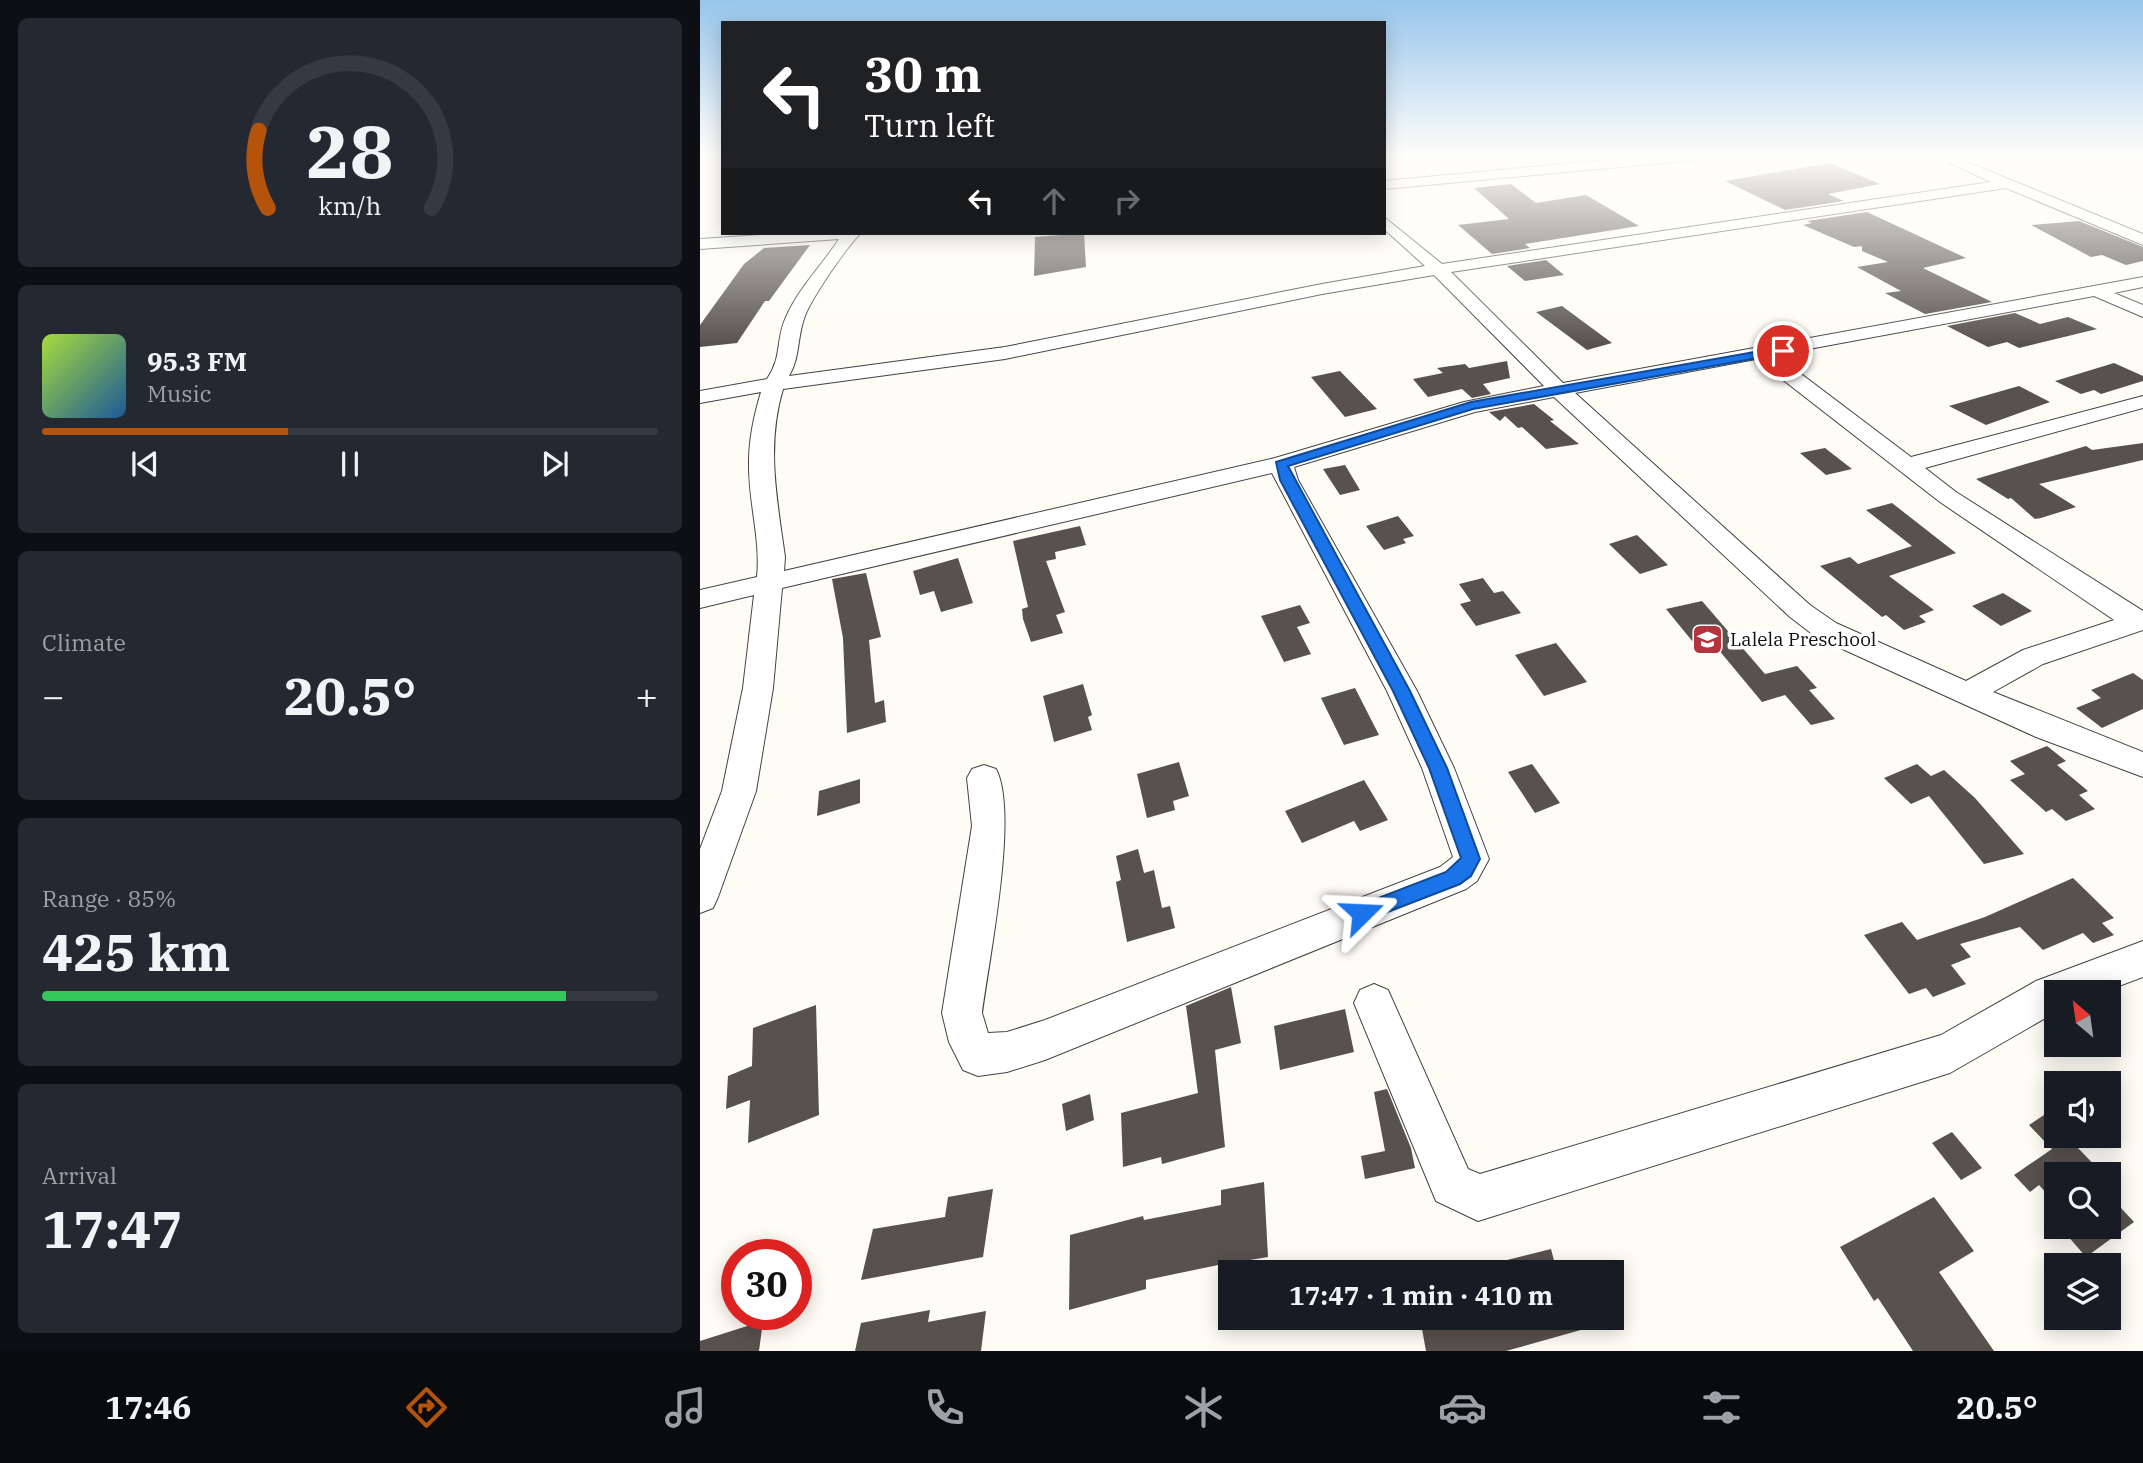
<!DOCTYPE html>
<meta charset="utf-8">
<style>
:root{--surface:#171b24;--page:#242831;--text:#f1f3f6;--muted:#9ea1a6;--line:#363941;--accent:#b45309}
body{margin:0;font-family:"IBM Plex Serif",serif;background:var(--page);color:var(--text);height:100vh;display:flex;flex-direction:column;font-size:26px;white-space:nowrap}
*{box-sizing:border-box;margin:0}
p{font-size:23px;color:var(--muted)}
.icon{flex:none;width:38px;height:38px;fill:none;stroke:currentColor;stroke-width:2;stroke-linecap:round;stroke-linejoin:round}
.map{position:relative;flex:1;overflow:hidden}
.details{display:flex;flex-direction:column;gap:18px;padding:18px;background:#0d0f14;width:700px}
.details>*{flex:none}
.top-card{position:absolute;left:21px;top:21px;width:665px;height:214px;border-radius:0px;box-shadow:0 4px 18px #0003;background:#202124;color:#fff;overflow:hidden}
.needle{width:46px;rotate:331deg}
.buttons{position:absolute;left:1344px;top:980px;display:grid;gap:14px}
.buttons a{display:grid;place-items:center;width:77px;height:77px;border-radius:0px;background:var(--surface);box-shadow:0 4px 18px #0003;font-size:35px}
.speed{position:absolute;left:21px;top:1239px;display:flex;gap:14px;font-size:35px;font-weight:700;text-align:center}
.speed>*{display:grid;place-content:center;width:91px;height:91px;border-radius:50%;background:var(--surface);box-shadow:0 4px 18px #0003;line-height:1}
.speed .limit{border:10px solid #d22;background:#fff;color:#111}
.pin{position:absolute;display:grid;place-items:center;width:60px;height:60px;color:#fff;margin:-30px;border:4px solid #fff;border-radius:50%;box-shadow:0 2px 7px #0007}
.me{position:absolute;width:77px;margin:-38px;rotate:69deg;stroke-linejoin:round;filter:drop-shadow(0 0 5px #0008)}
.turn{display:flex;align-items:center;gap:24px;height:147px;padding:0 28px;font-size:32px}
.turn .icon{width:91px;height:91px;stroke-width:2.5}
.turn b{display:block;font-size:49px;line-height:60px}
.lanes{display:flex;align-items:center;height:66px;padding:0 28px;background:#0003;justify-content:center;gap:35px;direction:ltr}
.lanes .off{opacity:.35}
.big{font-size:52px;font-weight:800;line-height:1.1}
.details .tile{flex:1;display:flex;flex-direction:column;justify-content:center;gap:10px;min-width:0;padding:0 24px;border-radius:10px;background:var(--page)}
.details .dial{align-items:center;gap:0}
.dial svg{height:182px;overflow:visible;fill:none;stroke:var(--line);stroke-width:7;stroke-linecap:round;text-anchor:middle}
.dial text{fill:var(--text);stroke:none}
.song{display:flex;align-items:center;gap:21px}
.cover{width:84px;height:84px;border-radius:10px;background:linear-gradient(135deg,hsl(80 70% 55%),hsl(210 70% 35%))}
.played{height:7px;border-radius:4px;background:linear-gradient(90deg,var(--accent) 40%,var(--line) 40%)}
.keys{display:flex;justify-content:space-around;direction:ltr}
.heat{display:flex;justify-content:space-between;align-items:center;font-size:38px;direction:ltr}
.charge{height:10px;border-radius:5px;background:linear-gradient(90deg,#34c759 85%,var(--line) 0)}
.trip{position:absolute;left:518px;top:1260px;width:406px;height:70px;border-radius:0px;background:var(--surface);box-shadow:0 4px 18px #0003;font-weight:800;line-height:70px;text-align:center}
.dock{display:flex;height:112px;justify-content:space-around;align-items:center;background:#090b0e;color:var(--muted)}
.dock .icon{width:49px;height:49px}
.dock .active{color:var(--accent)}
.dock b{font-size:32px;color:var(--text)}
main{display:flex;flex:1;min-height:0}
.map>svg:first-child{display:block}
</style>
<main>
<section class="details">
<div class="tile dial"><svg viewBox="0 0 100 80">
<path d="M14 69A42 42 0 1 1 86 69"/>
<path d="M14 69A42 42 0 0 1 10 35" stroke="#b45309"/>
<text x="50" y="56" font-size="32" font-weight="700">28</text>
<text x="50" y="72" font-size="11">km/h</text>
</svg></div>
<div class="tile">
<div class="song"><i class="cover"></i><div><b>95.3 FM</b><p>Music</p></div></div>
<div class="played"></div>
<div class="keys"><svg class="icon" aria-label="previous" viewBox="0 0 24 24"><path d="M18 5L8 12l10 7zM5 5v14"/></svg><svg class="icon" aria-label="pause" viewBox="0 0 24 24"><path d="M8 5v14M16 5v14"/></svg><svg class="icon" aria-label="next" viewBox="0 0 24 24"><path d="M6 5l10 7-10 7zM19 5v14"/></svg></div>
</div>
<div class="tile"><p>Climate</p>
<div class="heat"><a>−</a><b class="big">20.5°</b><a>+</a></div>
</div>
<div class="tile"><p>Range · 85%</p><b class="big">425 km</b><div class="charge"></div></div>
<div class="tile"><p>Arrival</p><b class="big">17:47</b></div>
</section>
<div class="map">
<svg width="1443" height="1351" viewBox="0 0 1443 1351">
<rect width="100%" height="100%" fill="#fefcf5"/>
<!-- building -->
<path fill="#58514e" d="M1130,163L1180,184L1128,194L1144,201L1085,210L1025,181Z
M811,184L836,203L886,195L939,226L825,244L830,248L792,254L758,225L809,219L774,188Z
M1167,212L1266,258L1223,268L1292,302L1225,314L1185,293L1201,291L1157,267L1188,262L1162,251V246L1154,247L1103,225L1112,223L1107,221Z
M1379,221L1443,247V261L1426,265L1402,255L1391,257L1331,225Z
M384,233L386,267L334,276L335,237Z
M110,245L69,301H65L37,343L0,347V325L44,264L64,248Z
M846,260L864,275L825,281L807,266Z
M862,306L912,343L887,350L836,312Z
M1315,313L1340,324L1368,317L1397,329L1319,348L1307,342L1288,347L1247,326Z
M807,361L810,378L783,384L791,394L772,398L762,389L728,397L713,379L743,373L737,368L765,364L769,368Z
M1414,363L1443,376V381L1401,394L1394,390L1381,394L1355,381Z
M640,371L677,409L645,417L611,377Z
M1319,386L1350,402L1286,425L1249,406Z
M834,404L854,420L850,421L879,444L846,449L822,427L818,428L805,416L800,421L789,412Z
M1443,443V460L1339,484L1376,507L1341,518L1335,519L1311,498L1308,499L1276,479L1386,446L1392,450Z
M1125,448L1152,469L1126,475L1100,453Z
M645,465L660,490L640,495L623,469Z
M1192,503L1256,553L1189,576L1234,610L1219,616L1226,622L1204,630L1186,615L1182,617L1120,566L1150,557L1158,564L1212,546L1166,510Z
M698,516L714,536L703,539L706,543L684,550L666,526Z
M380,526L386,545L355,552L356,559L346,561L365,612L356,615L363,633L331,642L323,619L322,609L328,607L313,541Z
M937,535L968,565L940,574L909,544Z
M258,558L273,603L241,612L234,591L220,595L213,571Z
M166,573L181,637L169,640L175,703L184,700L186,722L147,733L143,638L132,579Z
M783,578L794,593L803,591L821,613L776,626L760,604L771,601L759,584Z
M1303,593L1332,611L1301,626L1272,606Z
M1002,601L1065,674L1097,666L1117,688L1109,690L1135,719L1111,725L1085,695L1062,702L1018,649L1002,653L966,609Z
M600,605L610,623L597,627L611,654L584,662L561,616Z
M856,643L887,682L844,696L815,655Z
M1433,673L1443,680V709L1402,728L1376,708L1401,698L1391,690Z
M383,684L392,715L388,717L392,730L354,742L343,696Z
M655,688L679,735L644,745L621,698Z
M1347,746L1366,761L1357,765L1388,791L1379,795L1395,809L1366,821L1352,809L1346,812L1310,780L1325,774L1310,761Z
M479,762L489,796L473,801L475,810L447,818L437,774Z
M832,764L860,803L835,813L808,772Z
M1217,764L1231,776L1244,770L1275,798L1324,854L1284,864L1229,796L1211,804L1184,778Z
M160,779V803L117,816L119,791Z
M664,780L688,820L660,831L654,821L602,843L585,811Z
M438,849L444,873L454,870L462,908L470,906L475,928L427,942L416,882L421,880L416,856Z
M1373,878L1414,918L1402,923L1414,935L1393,943L1383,933L1343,950L1320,927L1260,944L1271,957L1251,965L1266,984L1233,997L1226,988L1209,994L1164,935L1202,922L1217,940L1285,917Z
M531,987L541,1043L515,1050L525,1147L462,1164L461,1157L423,1167L421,1113L498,1093L486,1006Z
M116,1005L119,1115L48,1143L50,1100L26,1109L28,1076L52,1066L53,1028Z
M645,1009L654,1052L580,1070L574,1026Z
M687,1089L711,1148L715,1168L665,1179L661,1156L685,1151L674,1092Z
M390,1094L394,1120L366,1131L362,1104Z
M1356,1107V1136H1395L1378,1148L1403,1174H1356V1204L1339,1185L1330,1192L1314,1175L1352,1149L1329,1125Z
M1252,1132L1282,1168L1261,1180L1232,1143Z
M564,1182L568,1257L544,1261L545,1272H523V1264L446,1280V1289L369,1310L370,1235L443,1216L444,1220L521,1205V1190Z
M293,1189L283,1257L161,1280L173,1229L245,1217L248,1197Z
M1409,1195L1434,1222L1386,1257L1360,1227H1409Z
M1234,1197L1274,1251L1239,1272L1294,1351H1213L1178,1298L1174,1301L1140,1247Z
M851,1249L857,1272H788L787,1265Z
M230,1310L228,1322L286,1311L281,1351H155L161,1323Z
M720,1318H901L902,1324L806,1351H726Z
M63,1321L59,1351H0V1341Z"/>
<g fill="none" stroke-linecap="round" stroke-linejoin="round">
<defs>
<path id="street" d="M959,155H1011L1005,159L684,189V181Z
M1232,155H1250L1443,234V245L1306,188L751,272L863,383L1443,277V287L1414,293L1443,305V317L1394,296L1076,355L1211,457L1443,396V408L1225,468L1256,492L1443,611V630L1343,664L1293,692L1443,752V777L1336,737L1116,637L1090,617L854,397L775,412L594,467L598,480L717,691L754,768L789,859L777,881L766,889L345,1060L307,1072L278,1076L263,1070L249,1042L242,1013L272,826L267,778L272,769L284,765L296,769C319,812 289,959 282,1013L288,1033L307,1032L345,1020L740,867L753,857L722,768L687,691L572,473L82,588L73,688L56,791L18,897L13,908L0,913V849L22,791L43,688L54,595L0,608V590L57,577C61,539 48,501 49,462C49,439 54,415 61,392L0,403V391L67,379C83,355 75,341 86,317C98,289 123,264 139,239L0,249V239L91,233H161C148,245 109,301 104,319C97,339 100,358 89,376L305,347L622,284L725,266L684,229V217L742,264L1291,182ZM734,275L844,386L764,402L575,458L84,571L85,557C77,499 66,446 83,389L305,359L622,294ZM1056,359L1240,502L1414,620L1323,650L1266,681L1136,623L1110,605L875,393Z
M1443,941V977L1403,992H1356V1012L1250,1073L778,1221L736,1201L654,1003L660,990L674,984L688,990L768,1169L780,1174L1241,1035L1336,981Z"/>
</defs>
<!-- street casing -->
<use href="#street" stroke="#434343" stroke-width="2"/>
<!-- street -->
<use href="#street" fill="#fff" fill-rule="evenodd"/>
</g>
<!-- sky -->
<linearGradient id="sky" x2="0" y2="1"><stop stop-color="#97c5ec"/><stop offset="0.45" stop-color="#fffefa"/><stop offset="1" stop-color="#fffefa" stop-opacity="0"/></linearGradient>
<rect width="1443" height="345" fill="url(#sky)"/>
<!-- route -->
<path fill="#1a73e8" stroke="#114b97" stroke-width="2" d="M1083,347L1086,348V353L773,409L588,466L710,691L747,768L780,859L771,876L760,884L662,922L655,919L652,913L655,907L746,872L761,858L729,768L693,691L580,480L576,462L771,402Z"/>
<!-- icons -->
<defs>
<symbol id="school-square" viewBox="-11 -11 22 22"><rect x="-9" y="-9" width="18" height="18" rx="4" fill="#b4343d" stroke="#fff"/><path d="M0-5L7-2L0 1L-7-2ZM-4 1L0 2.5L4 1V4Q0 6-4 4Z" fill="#fff"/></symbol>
</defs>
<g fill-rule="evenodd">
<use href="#school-square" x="990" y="622" width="35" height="35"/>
</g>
<g text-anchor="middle" stroke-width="7" stroke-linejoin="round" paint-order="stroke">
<!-- poi labels -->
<g font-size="19" fill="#101010" stroke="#fff" text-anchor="start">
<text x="1030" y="646">Lalela Preschool</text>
</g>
</g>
</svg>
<div class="buttons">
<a><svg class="needle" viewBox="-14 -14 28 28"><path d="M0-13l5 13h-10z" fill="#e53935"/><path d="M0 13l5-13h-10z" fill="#9ea1a6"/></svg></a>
<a><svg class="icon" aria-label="sound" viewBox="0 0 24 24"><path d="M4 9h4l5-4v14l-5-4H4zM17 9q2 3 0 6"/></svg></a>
<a><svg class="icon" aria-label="search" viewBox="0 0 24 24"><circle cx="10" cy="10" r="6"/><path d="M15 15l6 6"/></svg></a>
<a><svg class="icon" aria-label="layers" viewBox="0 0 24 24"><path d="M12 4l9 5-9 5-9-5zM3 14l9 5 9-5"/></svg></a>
</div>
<div class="speed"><div class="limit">30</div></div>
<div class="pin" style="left:1083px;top:351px;background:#d93025"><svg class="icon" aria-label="arrive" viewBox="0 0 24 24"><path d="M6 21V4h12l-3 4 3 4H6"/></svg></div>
<svg class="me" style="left:662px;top:913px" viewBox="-20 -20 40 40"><path d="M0-17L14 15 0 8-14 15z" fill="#1a73e8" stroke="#fff" stroke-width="4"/></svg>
<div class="trip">17:47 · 1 min · 410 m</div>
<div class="top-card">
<div class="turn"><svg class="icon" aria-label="left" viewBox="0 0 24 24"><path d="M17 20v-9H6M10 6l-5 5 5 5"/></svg><div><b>30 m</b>Turn left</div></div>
<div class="lanes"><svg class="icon" aria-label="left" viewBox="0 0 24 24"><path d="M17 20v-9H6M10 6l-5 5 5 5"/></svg><svg class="icon off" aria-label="ahead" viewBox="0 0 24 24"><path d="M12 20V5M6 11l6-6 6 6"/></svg><svg class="icon off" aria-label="right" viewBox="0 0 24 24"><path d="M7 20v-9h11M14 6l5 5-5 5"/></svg></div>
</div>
</div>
</main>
<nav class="dock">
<b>17:46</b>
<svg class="icon active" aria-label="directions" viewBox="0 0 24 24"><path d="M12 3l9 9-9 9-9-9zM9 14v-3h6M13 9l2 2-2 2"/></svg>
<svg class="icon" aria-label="music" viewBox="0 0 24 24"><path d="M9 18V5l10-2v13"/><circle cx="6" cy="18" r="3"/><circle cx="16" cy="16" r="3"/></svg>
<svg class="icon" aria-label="phone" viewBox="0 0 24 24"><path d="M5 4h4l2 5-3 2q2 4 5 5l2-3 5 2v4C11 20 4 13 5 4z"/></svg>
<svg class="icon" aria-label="climate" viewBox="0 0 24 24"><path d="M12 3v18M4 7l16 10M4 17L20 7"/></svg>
<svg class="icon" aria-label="car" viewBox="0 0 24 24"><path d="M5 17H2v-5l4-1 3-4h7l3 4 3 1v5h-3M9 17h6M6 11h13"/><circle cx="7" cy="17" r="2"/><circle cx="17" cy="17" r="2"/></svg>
<svg class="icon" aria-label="filters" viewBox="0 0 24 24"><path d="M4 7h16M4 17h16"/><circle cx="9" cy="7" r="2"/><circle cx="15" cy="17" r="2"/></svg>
<b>20.5°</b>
</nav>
